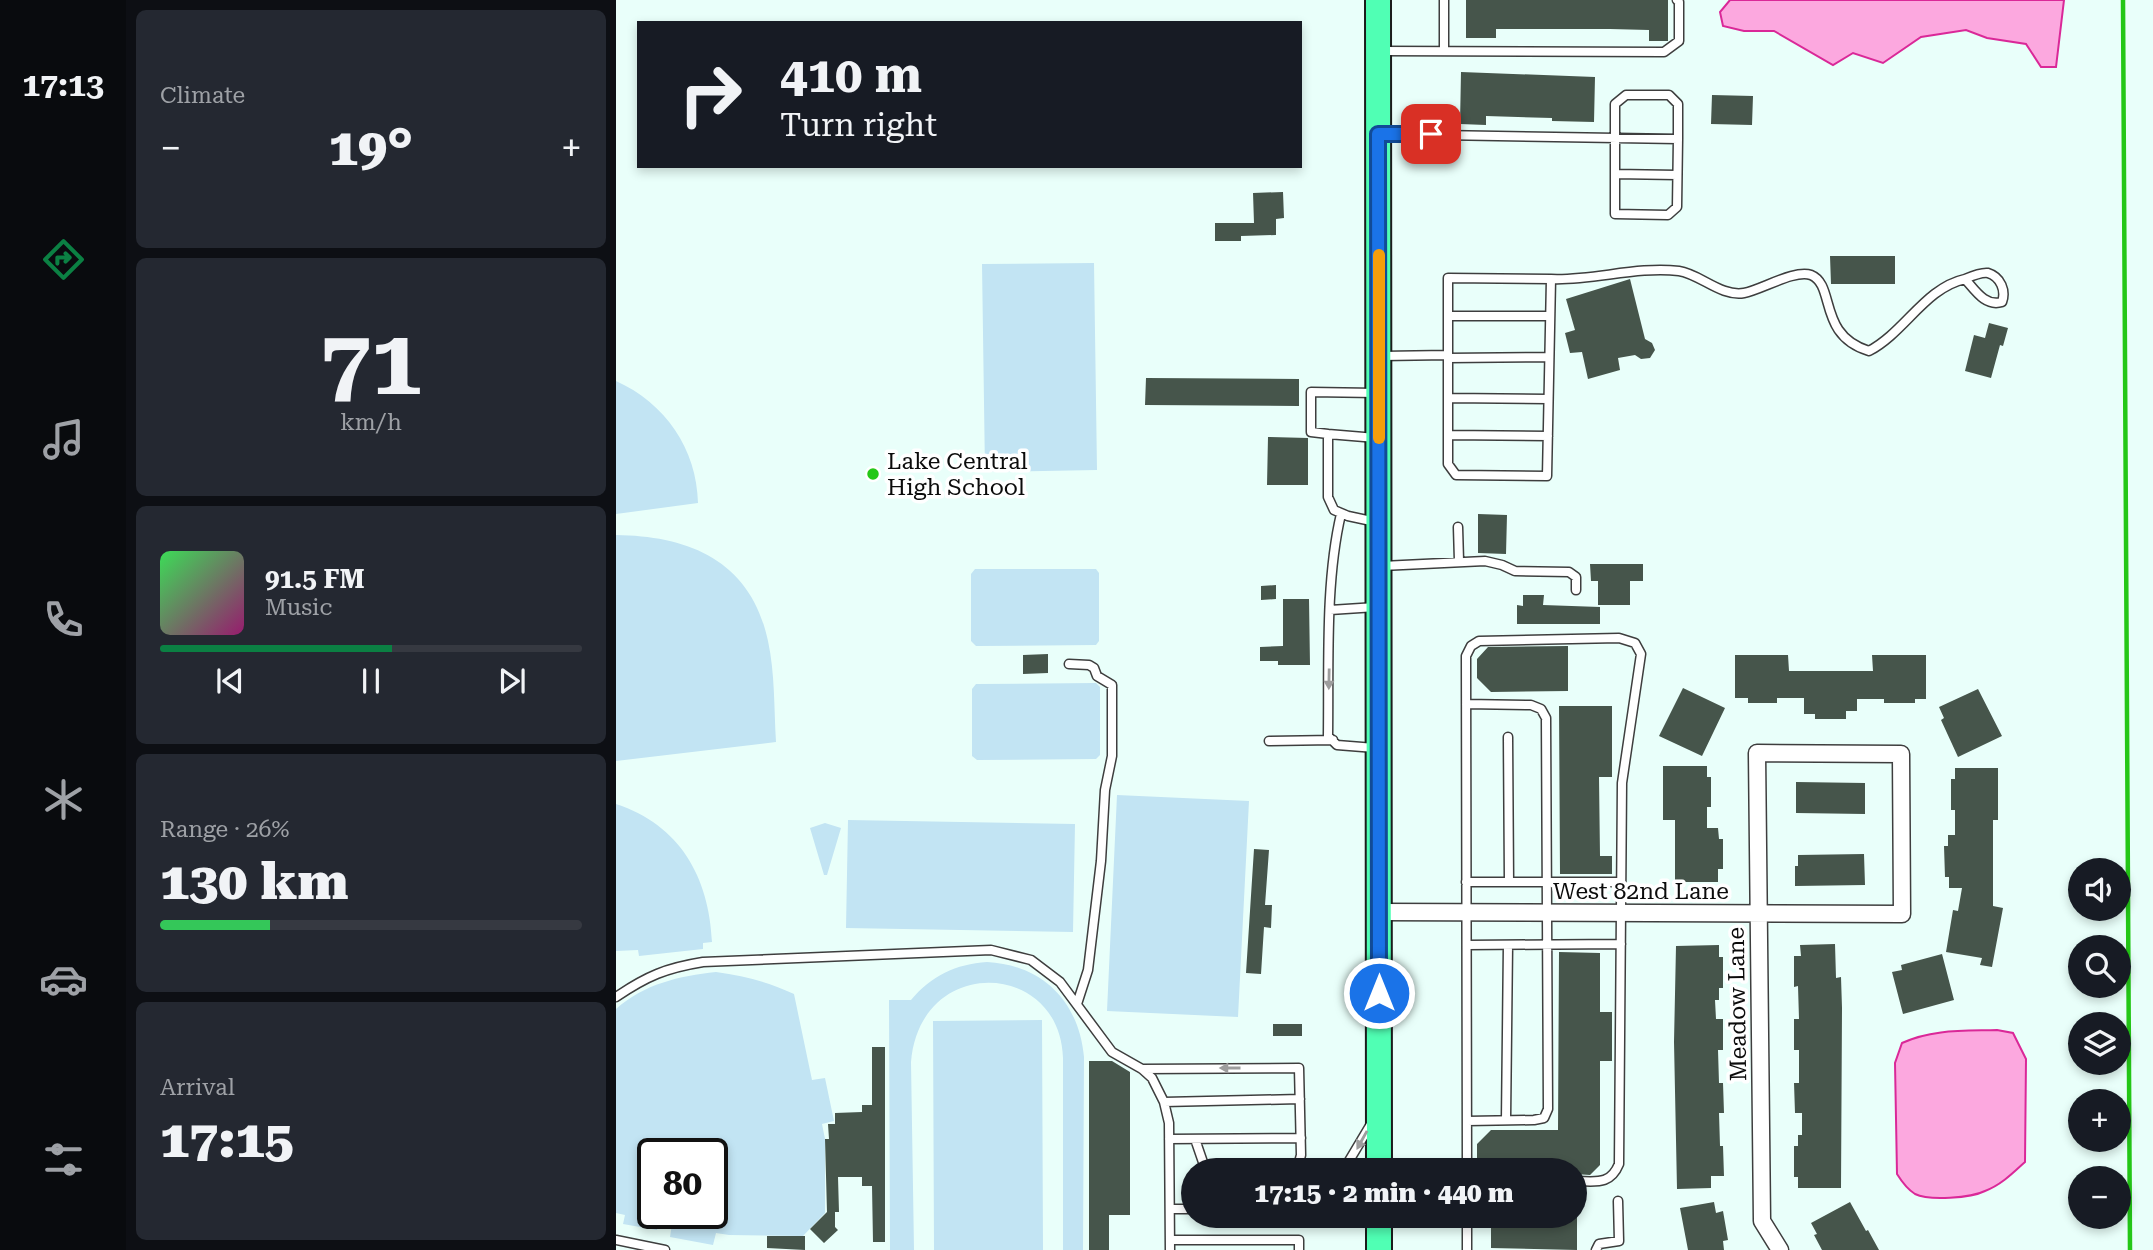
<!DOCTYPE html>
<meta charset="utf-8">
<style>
:root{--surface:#171b24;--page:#242831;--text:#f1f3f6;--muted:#9ea1a6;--line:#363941;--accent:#0b8043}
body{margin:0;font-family:"Roboto Serif",serif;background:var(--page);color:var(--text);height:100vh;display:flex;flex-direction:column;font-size:26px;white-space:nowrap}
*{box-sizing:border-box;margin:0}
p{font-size:23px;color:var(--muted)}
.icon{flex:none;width:38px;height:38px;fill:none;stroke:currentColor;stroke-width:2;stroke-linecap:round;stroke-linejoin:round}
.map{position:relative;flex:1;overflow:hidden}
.drawer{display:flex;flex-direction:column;gap:10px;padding:10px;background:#0d0f14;width:490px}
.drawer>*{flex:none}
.hud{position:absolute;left:21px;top:21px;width:665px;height:147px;border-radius:0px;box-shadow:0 4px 10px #0003;background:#171b24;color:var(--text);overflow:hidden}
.buttons{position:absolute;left:1452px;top:858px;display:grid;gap:14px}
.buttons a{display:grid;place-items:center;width:63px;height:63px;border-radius:50%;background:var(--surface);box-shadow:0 4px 10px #0003;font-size:35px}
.speed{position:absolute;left:21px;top:1138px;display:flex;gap:14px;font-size:35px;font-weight:700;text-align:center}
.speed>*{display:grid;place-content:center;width:91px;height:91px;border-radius:50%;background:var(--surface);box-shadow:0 4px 10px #0003;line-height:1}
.speed .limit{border:4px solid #111;border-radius:10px;background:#fff;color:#111}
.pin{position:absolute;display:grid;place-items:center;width:60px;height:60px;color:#fff;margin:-30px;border-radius:14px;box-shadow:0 4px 10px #0006}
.me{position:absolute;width:77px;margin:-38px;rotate:0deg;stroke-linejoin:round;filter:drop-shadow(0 0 5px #0008)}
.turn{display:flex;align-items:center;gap:24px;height:147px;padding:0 28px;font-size:32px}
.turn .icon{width:91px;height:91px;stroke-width:2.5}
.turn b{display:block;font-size:49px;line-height:60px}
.big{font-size:52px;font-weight:800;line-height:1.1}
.drawer .card{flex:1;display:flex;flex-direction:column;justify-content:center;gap:10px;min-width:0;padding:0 24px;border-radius:10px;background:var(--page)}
.drawer .dial{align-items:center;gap:0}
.dial b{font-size:91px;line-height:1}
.song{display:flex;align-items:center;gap:21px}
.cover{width:84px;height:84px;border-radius:10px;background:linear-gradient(135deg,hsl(130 70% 55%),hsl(320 70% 35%))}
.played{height:7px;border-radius:4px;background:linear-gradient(90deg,var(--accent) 55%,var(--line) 55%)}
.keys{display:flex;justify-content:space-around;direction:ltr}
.heat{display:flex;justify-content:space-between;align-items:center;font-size:38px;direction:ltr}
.charge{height:10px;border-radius:5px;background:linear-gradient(90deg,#34c759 26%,var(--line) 0)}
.trip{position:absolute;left:565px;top:1158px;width:406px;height:70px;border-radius:35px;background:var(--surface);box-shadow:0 4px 10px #0003;font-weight:800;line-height:70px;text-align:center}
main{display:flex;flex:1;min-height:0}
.tab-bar{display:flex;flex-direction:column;width:126px;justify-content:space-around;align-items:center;background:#090b0e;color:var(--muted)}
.tab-bar .icon{width:49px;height:49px}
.tab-bar .selected{color:var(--accent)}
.tab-bar b{font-size:32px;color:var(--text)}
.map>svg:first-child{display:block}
</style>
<main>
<nav class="tab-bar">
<b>17:13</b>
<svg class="icon selected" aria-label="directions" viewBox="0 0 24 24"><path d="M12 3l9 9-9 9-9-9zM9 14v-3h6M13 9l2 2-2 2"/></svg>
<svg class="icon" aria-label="music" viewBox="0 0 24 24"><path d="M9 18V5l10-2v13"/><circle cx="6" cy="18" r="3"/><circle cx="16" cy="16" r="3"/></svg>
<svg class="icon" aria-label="phone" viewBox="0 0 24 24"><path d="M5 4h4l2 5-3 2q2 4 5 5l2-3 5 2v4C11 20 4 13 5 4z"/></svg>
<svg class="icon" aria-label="climate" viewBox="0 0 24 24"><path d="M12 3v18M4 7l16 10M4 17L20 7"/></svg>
<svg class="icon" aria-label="car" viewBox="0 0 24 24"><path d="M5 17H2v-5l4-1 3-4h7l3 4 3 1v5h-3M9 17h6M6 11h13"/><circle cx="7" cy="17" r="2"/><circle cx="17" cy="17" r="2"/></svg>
<svg class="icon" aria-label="filters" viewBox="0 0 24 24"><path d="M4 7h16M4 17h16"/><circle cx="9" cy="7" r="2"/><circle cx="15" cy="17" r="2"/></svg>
</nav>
<section class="drawer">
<div class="card"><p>Climate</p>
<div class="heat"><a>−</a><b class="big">19°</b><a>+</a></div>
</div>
<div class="card dial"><b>71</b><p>km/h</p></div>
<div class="card">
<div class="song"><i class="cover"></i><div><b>91.5 FM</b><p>Music</p></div></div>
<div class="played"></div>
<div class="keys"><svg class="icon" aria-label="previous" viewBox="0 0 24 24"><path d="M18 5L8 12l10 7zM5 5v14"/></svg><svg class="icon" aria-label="pause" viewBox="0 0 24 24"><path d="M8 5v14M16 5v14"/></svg><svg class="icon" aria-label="next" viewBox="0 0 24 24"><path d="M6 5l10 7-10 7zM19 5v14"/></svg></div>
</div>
<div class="card"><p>Range · 26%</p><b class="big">130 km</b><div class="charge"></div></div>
<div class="card"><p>Arrival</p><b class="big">17:15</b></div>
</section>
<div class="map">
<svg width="1537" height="1250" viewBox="0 0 1537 1250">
<rect width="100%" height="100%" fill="#e9fffa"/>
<!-- pitch -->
<path fill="#c2e4f3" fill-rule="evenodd" d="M478,263L481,470L369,472L366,264Z
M0,381C49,403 81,449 82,503L0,514Z
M0,535C74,536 135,561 152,641C159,673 158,709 160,742L0,761Z
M359,569H480L483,573V641L480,645L360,646L355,641V574Z
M480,683L484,687V755L480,759L361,760L356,756V689L360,684Z
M501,795L633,801L622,1017L491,1011Z
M0,804C64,825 93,877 96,942L87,943V949L23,956L22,950L0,951Z
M232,820L459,824L457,932L230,928Z
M209,823L225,828L211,875H208L194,828Z
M371,962C427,965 463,1002 468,1057L467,1250H447V1058C444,960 304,954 295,1062L298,1250H274L273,1000H295C315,976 340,964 371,962Z
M100,972C129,976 152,982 178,994L196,1080L209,1078L218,1121L206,1124L209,1139V1213L187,1236L113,1235L100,1233L97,1245L54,1237L56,1224L43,1221L41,1230L7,1224L9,1215L0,1213V1009C28,984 63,976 100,972ZM37,1153H96V1213H37Z
M426,1020L427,1250H318L317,1021Z"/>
<!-- water -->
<path fill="#fca8df" stroke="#da2898" stroke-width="2" d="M1114,0H1448L1440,67H1425L1410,44L1371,38L1350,30L1305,37L1267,63L1237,53L1217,65L1158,31H1128L1107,26L1104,12Z
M1381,1030L1397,1033L1410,1059L1409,1162C1397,1173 1385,1185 1369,1191C1355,1198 1313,1201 1299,1194C1291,1189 1286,1182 1281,1174L1279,1063L1286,1043C1316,1029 1348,1031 1381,1030Z"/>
<!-- building -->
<path fill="#46554b" d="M850,0H1052V41H1033V30L994,29H880V38H850Z
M845,72L979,77L978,122L936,121V118L870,116V125L844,124Z
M1096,95L1137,96L1136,125L1095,124Z
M667,192L668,218L660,219V235L625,236V241H599V223H638L637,193Z
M1214,256H1279V284H1215Z
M1014,279L1029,339L1036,343L1039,350L1034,358L1025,359L1019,355L1002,358L1004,370L972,379L966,352L954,353L949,333L959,330L950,299Z
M1373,323L1392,328L1387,346L1384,345L1375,378L1349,371L1358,335L1369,338Z
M530,378L683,379V406L529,405Z
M652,437L692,438V485H651Z
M862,514L891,515L890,554L862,553Z
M974,564H1027V581H1014V605H982V581H975Z
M660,585V599L645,600V586Z
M907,595H928L927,605L984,607V624H901V605L907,606Z
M667,599H693L694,665H662V661H644V647L667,646Z
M952,646V691L875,692L861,678V659L872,647Z
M432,654V673L407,674V655Z
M1119,655H1172L1173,671H1257L1256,655H1310V699H1299V703H1268V699H1241V711H1230V719H1199V714H1188V698H1161V703H1132V698H1119Z
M1067,688L1109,708L1086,756L1043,736Z
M1362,689L1386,736L1342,757L1325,720L1328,718L1323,707Z
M943,706H996V777H983L984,856H996V874H944Z
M1047,766H1091V777H1095V807H1091V828H1102L1103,839H1107V869H1102V882H1059V820H1047Z
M1339,768H1382V820H1377V906L1387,908L1376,967L1364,965L1366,958L1330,952L1337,910L1342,911L1346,888H1333V877H1329L1328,846H1332V835H1339V810H1335V779H1339Z
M1180,782L1249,783V814L1180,813Z
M638,849L653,850L649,905H656L655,928L648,927L645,974L630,973Z
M1248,854L1249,885L1179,886V866H1182V855Z
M1219,944L1220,978L1225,977L1226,1008L1225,1188H1182V1177H1178V1146H1182V1135H1186V1113H1179L1178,1083H1183V1050H1178V1019H1183L1182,986L1178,987V956H1185L1184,945Z
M1103,945V957H1107V988H1103V1000H1099L1100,1019H1107V1050H1102L1103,1083H1107L1108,1113H1103L1104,1146H1107L1108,1176H1095V1188L1061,1189L1058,1042L1060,946Z
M943,952L984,953V1012H996V1061H984V1165L974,1175L959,1174V1171H869L861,1162V1144L875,1130H942Z
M1326,954L1338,1000L1287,1014L1276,972L1286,970L1285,965Z
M657,1024H686V1036H657Z
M256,1047H269V1242H257L256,1186H246V1177H222L223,1212H219V1227L222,1230L208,1243L194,1229L211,1212L209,1139H213L212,1124H219V1113L246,1112V1105H256Z
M473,1061H496L514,1072V1215H493V1250H473Z
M1098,1202L1100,1213L1107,1211L1112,1240L1107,1241L1108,1250H1072L1064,1208Z
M1234,1202L1250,1231L1252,1230L1263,1250H1206L1198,1235L1201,1234L1195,1223Z
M875,1216H961V1250L875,1248Z
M151,1236H189V1250L151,1248Z"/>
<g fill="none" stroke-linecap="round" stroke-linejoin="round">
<defs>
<path id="service" d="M828,0V51
M765,51L1048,52L1063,41V2L1061,0
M766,134L1062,139L1061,207L1052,215L999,214C999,177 999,141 999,104L1010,95H1053L1062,104V139
M999,174L1061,175
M935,279C977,281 1020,266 1063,271C1084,274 1105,297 1128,293C1145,290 1179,269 1195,275C1220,285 1201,335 1253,351C1289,332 1309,288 1349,279C1359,290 1369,307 1386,302C1390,291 1385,277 1372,273C1365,272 1356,276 1349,279
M832,316H934
M766,356L832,355V278L935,279L931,476L840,475L832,464V355
M832,358L933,357
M832,398L932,399
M712,434L695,432V392L760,393
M832,435L932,436
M725,514C709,582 713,665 712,736L721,745L759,748
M760,522L732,516L718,510L712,497V434L760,438
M842,527L843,561
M766,566L869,561L886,565L899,571L953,572L960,577V590
M714,610L760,607
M453,664L473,665L478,668L481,676L496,685V756L489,790L485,861L472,970L461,1004
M850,704L915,705L925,709L930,718L932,1109L928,1118L918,1120L851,1121
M892,737L893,882
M653,741L717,740
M850,882H1005
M851,945L1005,944
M0,997C31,976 50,968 87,962L375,950L415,960L444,982L496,1052L526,1069L536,1078L548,1102L553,1123L554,1250
M526,1069L683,1068L685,1155L682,1166L675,1171
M548,1102L684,1099
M890,1120L892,945
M553,1139L685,1138
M579,1139L590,1171
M727,1171L755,1124
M851,1171L850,656L855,646L863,641L1003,638L1019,643L1025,654L1006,783L1003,1164C994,1186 979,1181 959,1181
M554,1209H578
M0,1240L49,1250
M554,1240H683V1250
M851,1250V1216
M980,1250L983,1244L1003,1241L1002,1201"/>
<path id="minor" d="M763,912L1286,914L1285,754L1141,753L1146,1221L1164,1250"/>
<path id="trunk" d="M762,0L763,1171
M763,1216V1250"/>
</defs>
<!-- service casing -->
<use href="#service" stroke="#3e3e3e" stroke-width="11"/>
<!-- minor casing -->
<use href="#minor" stroke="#3e3e3e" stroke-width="19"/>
<!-- trunk casing -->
<use href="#trunk" stroke="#1c1c1c" stroke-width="28"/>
<!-- service -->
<use href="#service" stroke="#fff" stroke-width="8"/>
<!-- minor -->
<use href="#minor" stroke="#fff" stroke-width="16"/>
<!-- trunk -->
<use href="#trunk" stroke="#50ffb4" stroke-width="24"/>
<!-- rail -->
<path stroke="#24c717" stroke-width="4.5" d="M1507,0L1514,1250"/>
</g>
<!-- one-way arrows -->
<defs><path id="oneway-solid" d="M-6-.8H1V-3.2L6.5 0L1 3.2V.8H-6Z" transform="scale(1.75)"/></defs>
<g fill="#9d9d9d">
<use href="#oneway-solid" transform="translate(713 679) rotate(91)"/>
<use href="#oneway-solid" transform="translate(614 1068) rotate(180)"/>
<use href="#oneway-solid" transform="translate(746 1140) rotate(119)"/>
</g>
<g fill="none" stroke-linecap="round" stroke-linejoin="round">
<defs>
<path id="route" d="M763,993L762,134H815"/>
</defs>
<!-- route casing -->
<use href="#route" stroke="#114b97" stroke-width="18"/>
<!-- route -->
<use href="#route" stroke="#1a73e8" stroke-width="12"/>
<!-- slow -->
<path stroke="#f59e0b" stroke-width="12" d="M763,255V438"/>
</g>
<!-- markers -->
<circle fill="#24c717" stroke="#fff" stroke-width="2.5" cx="257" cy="474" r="7"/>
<g text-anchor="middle" stroke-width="7" stroke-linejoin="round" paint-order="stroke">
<!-- poi labels -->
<g font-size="23" fill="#0b0b0b" stroke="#fff" text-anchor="start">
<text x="271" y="469">Lake Central<tspan x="271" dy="26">High School</tspan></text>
</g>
<!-- street labels -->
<g font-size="23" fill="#0b0b0b" stroke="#fff">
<text x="1025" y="899">West 82nd Lane</text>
<text transform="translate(1121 1004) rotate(-91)" y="8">Meadow Lane</text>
</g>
</g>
</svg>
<div class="buttons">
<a><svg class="icon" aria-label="sound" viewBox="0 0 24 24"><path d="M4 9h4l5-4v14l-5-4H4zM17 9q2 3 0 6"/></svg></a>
<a><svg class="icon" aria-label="search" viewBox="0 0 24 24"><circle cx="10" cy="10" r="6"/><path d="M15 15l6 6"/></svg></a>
<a><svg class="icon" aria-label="layers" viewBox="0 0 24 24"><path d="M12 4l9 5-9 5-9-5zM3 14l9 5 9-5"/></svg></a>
<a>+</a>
<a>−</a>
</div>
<div class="speed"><div class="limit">80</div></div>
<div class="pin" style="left:815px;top:134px;background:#d93025"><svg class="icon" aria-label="arrive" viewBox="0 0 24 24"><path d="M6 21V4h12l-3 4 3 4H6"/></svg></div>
<svg class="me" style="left:763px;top:993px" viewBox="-20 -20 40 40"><circle r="17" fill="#1a73e8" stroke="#fff" stroke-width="3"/><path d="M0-11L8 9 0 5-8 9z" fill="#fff"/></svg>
<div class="trip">17:15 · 2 min · 440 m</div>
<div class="hud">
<div class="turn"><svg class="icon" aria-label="right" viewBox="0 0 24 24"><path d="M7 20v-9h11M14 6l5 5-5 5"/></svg><div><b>410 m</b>Turn right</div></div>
</div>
</div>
</main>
